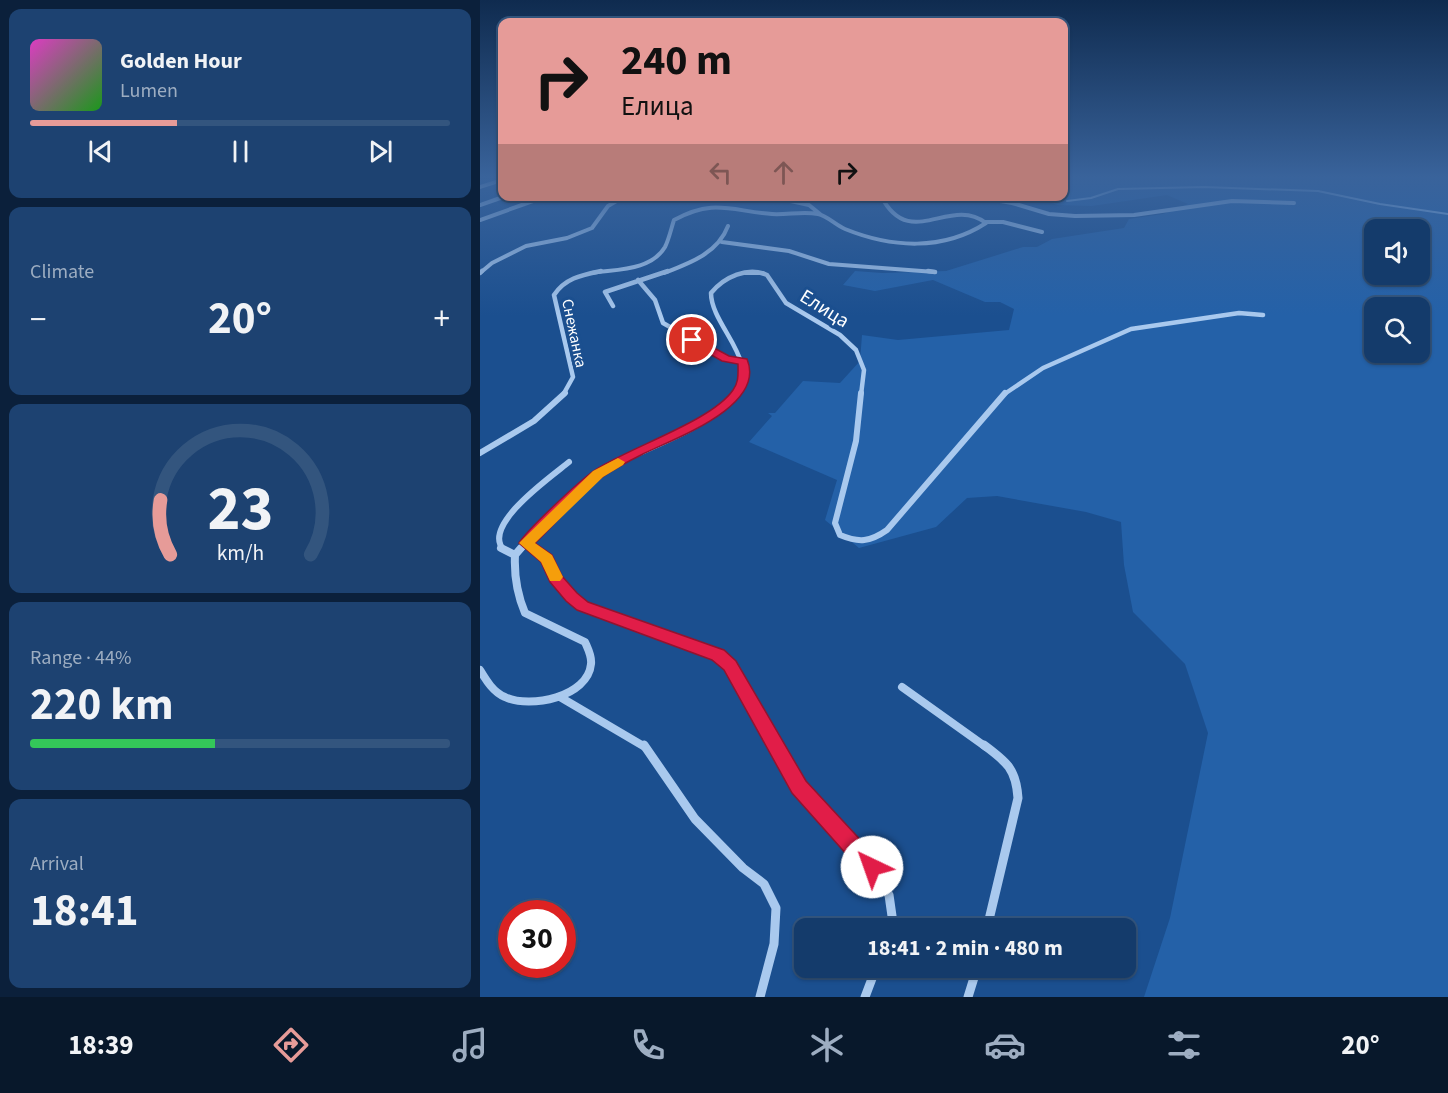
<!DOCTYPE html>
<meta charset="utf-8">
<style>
:root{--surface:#143b6b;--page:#1d4271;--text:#f1f3f6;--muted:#9dadc1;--line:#33557e;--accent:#e69b98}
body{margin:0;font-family:"Source Sans 3",sans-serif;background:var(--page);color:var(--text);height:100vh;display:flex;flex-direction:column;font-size:22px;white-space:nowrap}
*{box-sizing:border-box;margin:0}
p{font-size:20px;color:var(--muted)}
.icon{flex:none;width:33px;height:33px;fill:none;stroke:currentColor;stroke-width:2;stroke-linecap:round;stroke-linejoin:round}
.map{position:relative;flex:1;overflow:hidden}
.side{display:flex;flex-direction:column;gap:9px;padding:9px;background:#0b203b;width:480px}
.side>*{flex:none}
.top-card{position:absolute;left:18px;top:18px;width:570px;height:183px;border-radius:12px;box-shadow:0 2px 4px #0004,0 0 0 2px var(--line);background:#e69b98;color:#111;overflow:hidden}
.fabs{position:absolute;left:884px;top:219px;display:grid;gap:12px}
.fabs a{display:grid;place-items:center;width:66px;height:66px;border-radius:12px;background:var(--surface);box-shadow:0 2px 4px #0004,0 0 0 2px var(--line);font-size:30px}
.speed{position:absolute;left:18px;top:900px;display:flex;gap:12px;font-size:30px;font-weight:700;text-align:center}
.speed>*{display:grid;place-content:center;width:78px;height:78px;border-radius:50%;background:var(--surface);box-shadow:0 2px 4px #0004,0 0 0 2px var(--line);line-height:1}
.speed .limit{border:9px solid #d22;background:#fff;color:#111}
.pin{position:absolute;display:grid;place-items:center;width:51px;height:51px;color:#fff;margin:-26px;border:3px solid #fff;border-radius:50%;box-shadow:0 2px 6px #0007}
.me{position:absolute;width:66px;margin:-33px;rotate:318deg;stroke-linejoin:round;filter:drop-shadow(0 0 4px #0008)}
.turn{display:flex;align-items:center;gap:21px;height:126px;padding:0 24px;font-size:27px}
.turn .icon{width:78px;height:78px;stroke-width:2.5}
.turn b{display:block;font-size:42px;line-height:51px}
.lanes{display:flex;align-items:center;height:57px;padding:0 24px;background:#0003;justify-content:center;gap:30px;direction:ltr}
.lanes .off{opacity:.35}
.big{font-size:45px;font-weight:700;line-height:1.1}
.side .widget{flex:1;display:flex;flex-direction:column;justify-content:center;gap:9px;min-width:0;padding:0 21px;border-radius:12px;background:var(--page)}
.side .dial{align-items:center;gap:0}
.dial svg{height:156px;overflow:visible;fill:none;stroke:var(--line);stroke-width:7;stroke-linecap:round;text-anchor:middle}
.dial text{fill:var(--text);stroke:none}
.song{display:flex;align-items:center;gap:18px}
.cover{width:72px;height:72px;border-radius:9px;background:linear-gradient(135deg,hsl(310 70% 55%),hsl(120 70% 35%))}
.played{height:6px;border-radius:3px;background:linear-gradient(90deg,var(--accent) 35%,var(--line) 35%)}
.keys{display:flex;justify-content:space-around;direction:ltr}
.heat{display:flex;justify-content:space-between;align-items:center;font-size:33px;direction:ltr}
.charge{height:9px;border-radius:4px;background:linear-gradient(90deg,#34c759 44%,var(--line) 0)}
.trip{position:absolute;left:314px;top:918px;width:342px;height:60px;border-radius:12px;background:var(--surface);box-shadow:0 2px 4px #0004,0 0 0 2px var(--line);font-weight:700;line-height:60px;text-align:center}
.dock{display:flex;height:96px;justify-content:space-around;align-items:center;background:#08182b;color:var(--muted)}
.dock .icon{width:42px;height:42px}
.dock .selected{color:var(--accent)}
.dock b{font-size:27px;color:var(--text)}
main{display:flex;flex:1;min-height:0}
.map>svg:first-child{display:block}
</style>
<main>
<section class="side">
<div class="widget">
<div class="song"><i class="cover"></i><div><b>Golden Hour</b><p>Lumen</p></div></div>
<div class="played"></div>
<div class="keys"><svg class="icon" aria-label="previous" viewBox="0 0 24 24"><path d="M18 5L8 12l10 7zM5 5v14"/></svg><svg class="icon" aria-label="pause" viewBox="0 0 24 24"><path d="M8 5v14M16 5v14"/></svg><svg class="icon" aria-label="next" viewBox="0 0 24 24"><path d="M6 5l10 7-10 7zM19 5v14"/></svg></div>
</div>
<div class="widget"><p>Climate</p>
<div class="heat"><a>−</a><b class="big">20°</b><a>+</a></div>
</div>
<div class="widget dial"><svg viewBox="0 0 100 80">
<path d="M14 69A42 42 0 1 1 86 69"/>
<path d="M14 69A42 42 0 0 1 9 41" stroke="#e69b98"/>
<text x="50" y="56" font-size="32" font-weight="700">23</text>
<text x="50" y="72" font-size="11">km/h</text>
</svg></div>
<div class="widget"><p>Range · 44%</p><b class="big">220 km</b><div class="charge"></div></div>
<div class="widget"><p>Arrival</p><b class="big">18:41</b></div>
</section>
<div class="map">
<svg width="968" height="997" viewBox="0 0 968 997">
<rect width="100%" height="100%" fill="#1b4f8f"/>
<!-- green -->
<path fill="#2461a8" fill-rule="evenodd" d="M584,176H968V997H664L690,918L728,733L705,664L653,612L644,565L641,522L606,512L517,496L487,498L456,527L379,548L345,520L357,480L269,442L292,416L288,413H295L323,381L360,383L380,361L382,335L418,340L529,330L534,309L520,302H505L453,280L395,291L363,285L375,271L402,273L466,271L543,247H557L572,239L644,228L649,219L683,214L708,204L687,195L612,206L577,205L556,197L584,196ZM894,230H939V274H894ZM894,308H939V352H894Z"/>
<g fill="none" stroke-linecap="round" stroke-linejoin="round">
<!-- stream -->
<path stroke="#9cc4f0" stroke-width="2" d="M587,201L611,198L638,189L724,187L838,191L900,204L968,214"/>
<!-- street-far4 -->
<path stroke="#a9c9ee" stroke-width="4" d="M491,196L532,203L569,214L595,216L654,215L752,201L814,203
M306,200L329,205L340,214
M0,205L26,196
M0,220L67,196
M505,222H523L562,232
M242,242L309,251L349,264L455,272
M0,273L12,263L46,246L87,238L112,228L128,206L145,196
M112,273C135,269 171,271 185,247C189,239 191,229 194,220C234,198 251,211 292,214C307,215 323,211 338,214C346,215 357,226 365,229C412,248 463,251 506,223C469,195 430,252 401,196
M184,273C210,263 238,253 248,226
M265,273H283"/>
<!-- street-far3 -->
<path stroke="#a9c9ee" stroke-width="4.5" d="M448,271L455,272
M0,273L2,271
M158,280L175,300L183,323L246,359L263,361
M133,306L125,292L188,271
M83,395L93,377L74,295C85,278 102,275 121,271
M255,395C282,362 231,326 231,293C244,277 268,266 287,275L306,303L360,335L376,350L384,370L381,395
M523,395L563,368L651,329L759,313L783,315"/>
<!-- street-far2 -->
<path stroke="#a9c9ee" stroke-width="6" d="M381,393L376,441L355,523L360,535C379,543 390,542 407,530L525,393
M0,453L54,421L85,393
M46,543L55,550
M24,550C0,526 72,476 89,462
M40,550C65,523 90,491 123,471C165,446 224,433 256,393"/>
<!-- street-far1 -->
<path stroke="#a9c9ee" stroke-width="8" d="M21,548L35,555
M53,548C71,562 65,563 76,579C83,590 93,598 103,606L238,655L250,665L296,747
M0,670C6,680 13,692 25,697C50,709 108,697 111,664C112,656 108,649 105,642L45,613C37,594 34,576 35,555L41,548
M422,687L506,747
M80,697L165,747"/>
<!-- street -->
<path stroke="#a9c9ee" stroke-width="9" d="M164,745L215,819L263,868L284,884L296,908L294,944L280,997
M295,745L319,787L392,867L409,895L412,916L409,928
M504,745C527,762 536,769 538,798L507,928
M385,997L396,968
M488,997L497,968"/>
<!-- secondary -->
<path fill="#d6e6fa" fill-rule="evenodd" d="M22,178V182L0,189V185Z"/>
</g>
<!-- sky -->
<linearGradient id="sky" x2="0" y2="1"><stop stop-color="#0f2b4f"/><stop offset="0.56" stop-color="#39639b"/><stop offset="1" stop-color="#39639b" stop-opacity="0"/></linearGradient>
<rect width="968" height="316" fill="url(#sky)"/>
<!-- route -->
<path fill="#e11d48" stroke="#92132f" stroke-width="1.5" d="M212,336L249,356L267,359C287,407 192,439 161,455C149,461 136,468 125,475C104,490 75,524 55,543L72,555L82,576L97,593L108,602L244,650L256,661L326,781L399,860L402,867L399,874L392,877L384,874L312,793L244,670L232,660L97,610L86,601L70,582L61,562L39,543C48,529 100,480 115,470C150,447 232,421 253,390C259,382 258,374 258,364L242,361L208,342V337Z"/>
<!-- slow -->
<path fill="#f59e0b" d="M138,458L145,462L143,465L123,477L55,543L72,555L83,577L80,581H70L61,562L39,543L113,471Z"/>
<g text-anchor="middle" stroke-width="6" stroke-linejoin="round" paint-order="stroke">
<!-- far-street labels -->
<g font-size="16" fill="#fff" stroke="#1b4f8f">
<text transform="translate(95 333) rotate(78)" y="6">Снежанка</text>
</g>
<!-- street labels -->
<g font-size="20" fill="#fff" stroke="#1b4f8f">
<text transform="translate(345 308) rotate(32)" y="7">Елица</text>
</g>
</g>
</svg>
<div class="fabs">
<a><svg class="icon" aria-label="sound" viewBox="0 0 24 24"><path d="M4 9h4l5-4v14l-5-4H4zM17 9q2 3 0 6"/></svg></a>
<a><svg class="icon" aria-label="search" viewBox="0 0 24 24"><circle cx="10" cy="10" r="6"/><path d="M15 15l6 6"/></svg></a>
</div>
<div class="speed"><div class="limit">30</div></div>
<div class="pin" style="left:212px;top:340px;background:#d93025"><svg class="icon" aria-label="arrive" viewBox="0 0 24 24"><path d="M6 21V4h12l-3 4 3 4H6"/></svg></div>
<svg class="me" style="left:392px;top:867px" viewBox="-20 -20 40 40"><circle r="19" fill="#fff"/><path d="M0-13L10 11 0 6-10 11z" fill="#e11d48"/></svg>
<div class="trip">18:41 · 2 min · 480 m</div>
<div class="top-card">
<div class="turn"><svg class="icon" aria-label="right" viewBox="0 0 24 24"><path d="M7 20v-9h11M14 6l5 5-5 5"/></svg><div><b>240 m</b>Елица</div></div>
<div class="lanes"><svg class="icon off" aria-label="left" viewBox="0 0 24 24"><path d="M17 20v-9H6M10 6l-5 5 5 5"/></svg><svg class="icon off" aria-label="ahead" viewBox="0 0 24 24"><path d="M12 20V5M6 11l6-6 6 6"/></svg><svg class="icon" aria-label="right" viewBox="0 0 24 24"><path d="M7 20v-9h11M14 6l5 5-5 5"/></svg></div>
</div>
</div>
</main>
<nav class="dock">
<b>18:39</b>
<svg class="icon selected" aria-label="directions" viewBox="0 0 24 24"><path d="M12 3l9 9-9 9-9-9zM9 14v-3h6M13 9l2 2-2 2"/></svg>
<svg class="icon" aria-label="music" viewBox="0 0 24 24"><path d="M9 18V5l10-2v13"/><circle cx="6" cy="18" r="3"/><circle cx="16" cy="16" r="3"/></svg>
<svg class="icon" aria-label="phone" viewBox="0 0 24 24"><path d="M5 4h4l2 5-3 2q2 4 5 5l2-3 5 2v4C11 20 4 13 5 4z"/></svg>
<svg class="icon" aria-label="climate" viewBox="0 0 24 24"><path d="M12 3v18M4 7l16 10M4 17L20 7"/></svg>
<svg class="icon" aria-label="car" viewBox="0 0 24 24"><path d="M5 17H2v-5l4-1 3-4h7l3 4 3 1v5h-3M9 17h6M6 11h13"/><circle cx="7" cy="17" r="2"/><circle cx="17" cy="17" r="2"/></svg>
<svg class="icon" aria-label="filters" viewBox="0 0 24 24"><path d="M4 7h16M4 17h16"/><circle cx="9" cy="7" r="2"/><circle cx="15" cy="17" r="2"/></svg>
<b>20°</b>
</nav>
